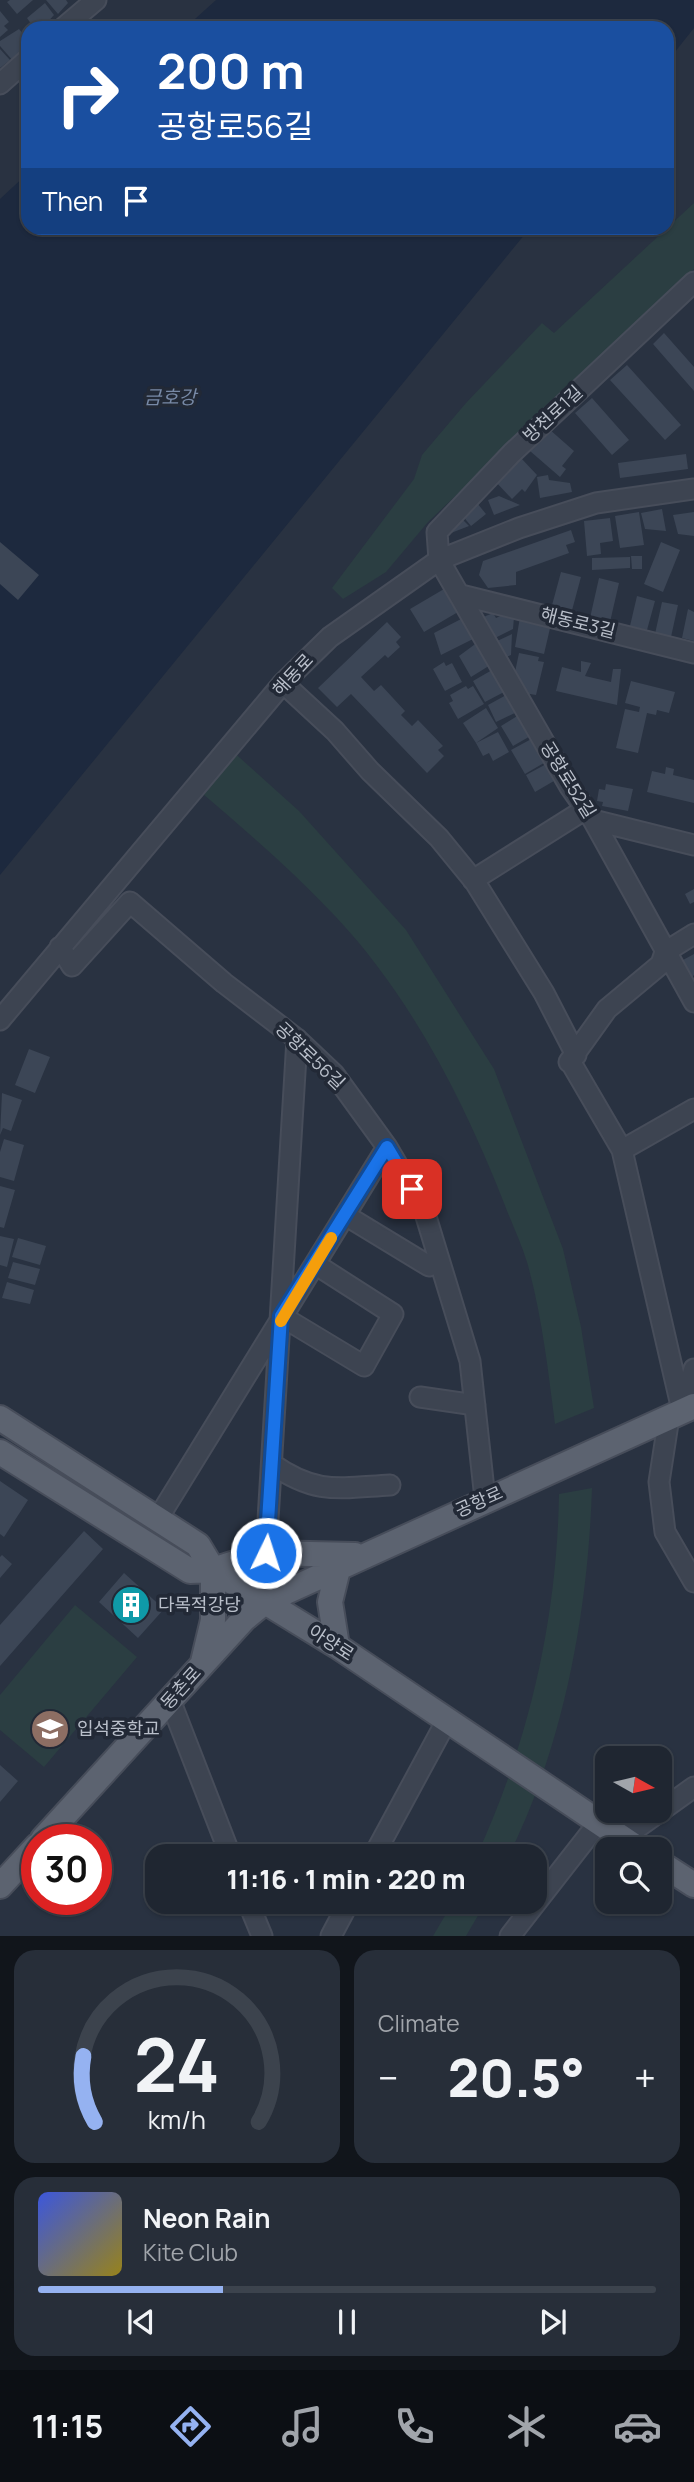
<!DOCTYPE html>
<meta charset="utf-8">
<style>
:root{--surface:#1f2631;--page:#272e39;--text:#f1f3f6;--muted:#a1a5ab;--line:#3c434d;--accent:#95b2f1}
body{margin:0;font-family:Manrope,"Noto Sans KR",sans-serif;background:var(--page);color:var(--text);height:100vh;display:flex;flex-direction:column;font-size:26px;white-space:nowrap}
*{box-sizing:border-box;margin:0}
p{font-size:23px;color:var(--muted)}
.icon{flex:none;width:38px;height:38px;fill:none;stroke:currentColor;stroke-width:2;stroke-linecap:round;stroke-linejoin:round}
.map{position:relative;height:1936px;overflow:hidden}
.sheet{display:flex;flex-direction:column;gap:14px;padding:14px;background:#11151b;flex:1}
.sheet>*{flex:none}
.banner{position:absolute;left:21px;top:21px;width:653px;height:214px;border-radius:21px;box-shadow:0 2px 5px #0004,0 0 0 2px var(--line);background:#1a4fa0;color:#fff;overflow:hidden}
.needle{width:46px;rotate:98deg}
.fabs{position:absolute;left:595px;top:1746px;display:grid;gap:14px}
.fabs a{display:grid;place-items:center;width:77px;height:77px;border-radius:14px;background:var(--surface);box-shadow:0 2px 5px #0004,0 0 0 2px var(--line);font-size:35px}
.speed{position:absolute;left:21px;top:1824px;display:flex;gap:14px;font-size:35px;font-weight:700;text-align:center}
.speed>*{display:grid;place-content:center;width:91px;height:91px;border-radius:50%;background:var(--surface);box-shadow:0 2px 5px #0004,0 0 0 2px var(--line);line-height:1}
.speed .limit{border:10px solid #d22;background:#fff;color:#111}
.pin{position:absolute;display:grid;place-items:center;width:60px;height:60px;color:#fff;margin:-30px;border-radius:14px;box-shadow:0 4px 10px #0006}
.me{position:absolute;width:77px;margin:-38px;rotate:4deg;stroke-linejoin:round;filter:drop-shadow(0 0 5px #0008)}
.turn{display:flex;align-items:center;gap:24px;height:147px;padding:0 21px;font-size:32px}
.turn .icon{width:91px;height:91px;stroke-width:2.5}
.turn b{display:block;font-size:49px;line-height:60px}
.then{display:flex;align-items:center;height:66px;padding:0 21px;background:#0003;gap:14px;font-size:26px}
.big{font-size:52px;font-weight:800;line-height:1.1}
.sheet .tile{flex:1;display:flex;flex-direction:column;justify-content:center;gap:10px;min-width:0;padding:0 24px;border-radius:21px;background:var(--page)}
.sheet .dial{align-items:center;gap:0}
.dial svg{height:182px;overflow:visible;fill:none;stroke:var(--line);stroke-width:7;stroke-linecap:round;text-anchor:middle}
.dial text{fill:var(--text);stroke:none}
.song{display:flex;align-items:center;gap:21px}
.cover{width:84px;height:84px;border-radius:10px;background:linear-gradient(135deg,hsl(230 70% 55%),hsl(50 70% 35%))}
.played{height:7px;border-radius:4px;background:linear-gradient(90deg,var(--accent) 30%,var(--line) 30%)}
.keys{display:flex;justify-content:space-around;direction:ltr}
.heat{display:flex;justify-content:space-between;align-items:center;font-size:38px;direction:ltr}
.sheet .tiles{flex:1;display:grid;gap:14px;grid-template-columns:1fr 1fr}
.tile:last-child{grid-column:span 2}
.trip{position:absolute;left:145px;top:1844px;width:402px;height:70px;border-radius:21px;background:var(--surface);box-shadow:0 2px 5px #0004,0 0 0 2px var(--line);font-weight:800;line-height:70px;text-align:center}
.menu{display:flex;height:112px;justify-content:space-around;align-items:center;background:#0c0f14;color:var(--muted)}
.menu .icon{width:49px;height:49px}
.menu .current{color:var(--accent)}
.menu b{font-size:32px;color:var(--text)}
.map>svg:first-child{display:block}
</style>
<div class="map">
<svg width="694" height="1936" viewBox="0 0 694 1936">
<rect width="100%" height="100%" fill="#293241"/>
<!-- green -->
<path fill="#2b3e42" d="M694,203V269L428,522L386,572L343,599L332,588L414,479L422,455L466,403L542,323L554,333Z
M229,748L299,811L406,930L494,1069L563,1249L581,1327L594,1408L555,1424C548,1370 542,1315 527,1262C521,1242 511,1222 504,1203C464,1101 411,997 336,917C293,871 244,829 196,788Z
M592,1488C588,1612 564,1745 508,1857H476C529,1743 557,1619 559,1494Z
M75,1605L137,1657L44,1767L0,1730V1695Z
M453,1902H486L466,1936H433Z"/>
<!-- water -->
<path fill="#1d293e" d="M216,0H694V28L667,62V28H185Z
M28,173V228H530L0,875V199Z"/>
<!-- building -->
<path fill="#3c4656" d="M10,0H33L17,14L7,2Z
M46,0H66L68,3L58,14Z
M45,3L54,15L42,28H34L27,18Z
M0,11L9,22L4,26L8,30L0,37Z
M19,29L28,40V49L14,62L0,46V41Z
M0,49L10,60L0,68Z
M664,333L694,367V391L653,344Z
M627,365L681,425L665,440L610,380Z
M592,398L629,440L612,455L575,413Z
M549,429L574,451L562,466L566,469L560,477L530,451Z
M686,454L688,469L620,478L618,463Z
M521,458L537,475L525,492L522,489L512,499L495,481Z
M548,475L549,480L570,483L572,492L540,498L537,477Z
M499,496L520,505L494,515L488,500Z
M477,503L486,514L471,526L462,515Z
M662,509L666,531L645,529L641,513Z
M639,512L644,545L620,548L615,516Z
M694,512V536L678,534L673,515Z
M461,518L469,526L451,533L450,531Z
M610,518L613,541L600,543L601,554L587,556L584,521Z
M571,530L575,542L566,545L569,553L516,572V585L488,588L479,575L483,561Z
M0,542L39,575L18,600L0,584Z
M661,542L680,550L663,592L644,584Z
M631,556H642V569H632Z
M630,557V568L592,570V558Z
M561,572L581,577L571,614L551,609Z
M599,578L619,583L610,622L590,618Z
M444,589L458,612L424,632L410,609Z
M637,596L655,601L647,630L630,626Z
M662,602L678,605L671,637L655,634Z
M688,609L694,612V641L682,638Z
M493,613L496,618L507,613L514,617L513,629L495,638L491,628L486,630L481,618Z
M520,617L551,624L544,654L515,647Z
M463,618L473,639L441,655L434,633Z
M387,622L401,637L396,642L400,647L388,658L385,655L361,677L374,691L381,685L405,711L401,715L412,726L418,720L443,746L438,750L444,756L427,773L351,694L337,707L318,688Z
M512,634L511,655L504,658L495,642Z
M478,642L492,664L471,677L459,656Z
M519,653L539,657L538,661L544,662L536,695L524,693L515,672Z
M581,661L591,663L585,676L611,682L613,669H621L617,705L556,691L562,667L581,672Z
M444,662L446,666L452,663L462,682L445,691L433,669Z
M492,670L504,692L485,702L473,681Z
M631,681L675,692L669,713L657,710L656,715L647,713L638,753L616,748L625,709L639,712L640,707L625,703Z
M466,686L468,689L473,686L484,704L458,719L449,703L453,701L450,695Z
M508,694L517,712L496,722L488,705Z
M486,708L498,728L476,743L463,723Z
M522,713L534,734L513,746L501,726Z
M498,732L509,752L493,761L489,753L483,756L476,743Z
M535,737L549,760L525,774L511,750Z
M550,762L559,778L535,792L526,775Z
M666,767L674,769L673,775L694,780V803L647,792L652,771L665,774Z
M606,784L633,789L628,811L602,806L603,802L597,801L599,789L605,790Z
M694,889V902L690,904L685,894Z
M694,954V975L692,977L683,960Z
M29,1049L50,1057L35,1093L15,1085Z
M2,1093L22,1100L11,1131L3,1128L0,1135Z
M4,1139L24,1145L14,1181L0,1177V1152Z
M0,1186L15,1190L4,1228L0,1227Z
M0,1236L14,1239L7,1267L0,1265Z
M18,1238L46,1246L40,1265L12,1257Z
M13,1262L40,1269L35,1285L8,1278Z
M7,1282L34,1290L30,1304L2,1298Z
M0,1481L28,1500L4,1537L0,1534Z
M84,1531L103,1549L0,1666V1625Z
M2,1555L12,1564L0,1578V1557Z
M124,1573L164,1609L138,1638L99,1602Z
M0,1765L18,1781L0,1802Z"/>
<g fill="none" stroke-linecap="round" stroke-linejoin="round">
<defs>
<path id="minor" d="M63,28L96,0
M0,84L28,59
M694,282L512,453L437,532L439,560L570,787L593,820L694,1002
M461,595L694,653
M283,683L335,731L370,771L439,838L475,882L544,993L576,1055
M593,820L694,845
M473,880L584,810
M60,947L72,966L130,902L224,983L297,1039L334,1074L387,1147L424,1210L470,1361L485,1499
M0,1020L283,683L330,637L439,560L519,528L596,503L694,489
M570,1061L622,1150L682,1410
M569,1062L607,1009L661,964L665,952L694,934
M622,1150L694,1109
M345,1215L429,1266
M281,1316L364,1366L393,1314L315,1264
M420,1397L475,1405
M682,1409L694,1369
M669,1417L659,1482L665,1532L694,1582
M272,1464C316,1495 339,1488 390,1485
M157,1520L387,1147
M266,1553L297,1039
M170,1700L231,1857
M623,1838L694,1787
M373,1857L447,1720
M248,1902L262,1936
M331,1936L349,1902
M510,1936L599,1822"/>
<path id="major" d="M0,1418L198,1545L213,1570L337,1646L640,1850
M0,1452L190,1571L213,1570L266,1553L355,1555
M337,1646L330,1602L339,1565
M203,1662L213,1620V1570
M43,1839L244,1619L266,1601L694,1406
M660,1863L694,1885
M0,1886L37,1846"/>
</defs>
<!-- minor casing -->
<use href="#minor" stroke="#474d5a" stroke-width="23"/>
<!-- major casing -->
<use href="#major" stroke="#474d5a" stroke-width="28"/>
<!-- minor -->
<use href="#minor" stroke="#3d4451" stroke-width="19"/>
<!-- major -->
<use href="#major" stroke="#5c6370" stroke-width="24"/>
</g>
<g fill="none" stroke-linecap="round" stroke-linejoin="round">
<defs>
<path id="route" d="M266,1553L281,1316L387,1147L412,1189"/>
</defs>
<!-- route casing -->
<use href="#route" stroke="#114b97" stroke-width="18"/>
<!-- route -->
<use href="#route" stroke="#1a73e8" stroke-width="12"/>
<!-- slow -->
<path stroke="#f59e0b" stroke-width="12" d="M281,1321L331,1238"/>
</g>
<!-- icons -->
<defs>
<symbol id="building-disc" viewBox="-11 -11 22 22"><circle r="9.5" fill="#0f9aa8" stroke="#222936"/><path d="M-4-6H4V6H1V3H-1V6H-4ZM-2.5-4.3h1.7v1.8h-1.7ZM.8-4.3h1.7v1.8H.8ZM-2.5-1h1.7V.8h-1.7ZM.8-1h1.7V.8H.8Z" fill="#fff"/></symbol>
<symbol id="school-disc" viewBox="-11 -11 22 22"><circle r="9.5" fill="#8d6e63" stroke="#222936"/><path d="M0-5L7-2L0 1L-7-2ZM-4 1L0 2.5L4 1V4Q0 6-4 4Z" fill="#fff"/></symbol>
</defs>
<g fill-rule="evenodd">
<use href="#building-disc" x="109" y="1583" width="44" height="44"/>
<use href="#school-disc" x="28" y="1707" width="44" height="44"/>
</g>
<g text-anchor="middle" stroke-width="7" stroke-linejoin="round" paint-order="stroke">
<!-- street labels -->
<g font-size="18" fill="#bac0cb" stroke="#222936">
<text transform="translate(553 414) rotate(-43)" y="6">방천로1길</text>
<text transform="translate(578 623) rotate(14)" y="6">해동로3길</text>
<text transform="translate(293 675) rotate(-47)" y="6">해동로</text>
<text transform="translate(568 780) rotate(58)" y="6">공항로52길</text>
<text transform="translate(310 1056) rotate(44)" y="6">공항로56길</text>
<text transform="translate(479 1502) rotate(-24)" y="6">공항로</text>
<text transform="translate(331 1643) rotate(33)" y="6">아양로</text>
<text transform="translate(181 1688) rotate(-48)" y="6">동촌로</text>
</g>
<!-- poi labels -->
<g font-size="18" fill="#bac0cb" stroke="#222936" text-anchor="start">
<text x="158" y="1611">다목적강당</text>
<text x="77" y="1735">입석중학교</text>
</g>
<!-- water labels -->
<g font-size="19" font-style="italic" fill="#7789a6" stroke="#222936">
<text x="170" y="404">금호강</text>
</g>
</g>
</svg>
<div class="fabs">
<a><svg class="needle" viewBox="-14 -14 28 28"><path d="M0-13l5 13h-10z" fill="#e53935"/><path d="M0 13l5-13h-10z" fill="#a1a5ab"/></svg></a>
<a><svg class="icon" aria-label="search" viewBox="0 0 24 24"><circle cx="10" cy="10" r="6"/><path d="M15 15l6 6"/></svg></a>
</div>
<div class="speed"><div class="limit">30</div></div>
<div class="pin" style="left:412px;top:1189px;background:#d93025"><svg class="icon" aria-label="arrive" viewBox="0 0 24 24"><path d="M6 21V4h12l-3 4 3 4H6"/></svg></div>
<svg class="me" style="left:266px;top:1553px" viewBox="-20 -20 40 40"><circle r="17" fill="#1a73e8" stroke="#fff" stroke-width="3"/><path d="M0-11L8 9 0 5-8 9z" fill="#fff"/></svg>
<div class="trip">11:16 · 1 min · 220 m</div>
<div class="banner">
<div class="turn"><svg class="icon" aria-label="right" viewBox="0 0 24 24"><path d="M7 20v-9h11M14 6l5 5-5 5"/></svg><div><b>200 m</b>공항로56길</div></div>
<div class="then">Then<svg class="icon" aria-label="arrive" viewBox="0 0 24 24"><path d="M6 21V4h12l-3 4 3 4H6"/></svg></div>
</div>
</div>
<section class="sheet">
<div class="tiles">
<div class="tile dial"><svg viewBox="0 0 100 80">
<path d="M14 69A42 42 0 1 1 86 69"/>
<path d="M14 69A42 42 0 0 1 9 40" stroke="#95b2f1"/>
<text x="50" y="56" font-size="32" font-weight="700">24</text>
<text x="50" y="72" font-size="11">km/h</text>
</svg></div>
<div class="tile"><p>Climate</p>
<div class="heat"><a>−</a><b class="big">20.5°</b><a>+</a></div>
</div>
<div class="tile">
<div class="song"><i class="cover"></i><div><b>Neon Rain</b><p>Kite Club</p></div></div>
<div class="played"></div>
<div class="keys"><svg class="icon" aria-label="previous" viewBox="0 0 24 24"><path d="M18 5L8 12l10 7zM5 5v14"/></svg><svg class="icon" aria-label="pause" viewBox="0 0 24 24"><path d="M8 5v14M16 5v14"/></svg><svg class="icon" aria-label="next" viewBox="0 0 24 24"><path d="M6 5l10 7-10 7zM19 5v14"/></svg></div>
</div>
</div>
</section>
<nav class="menu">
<b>11:15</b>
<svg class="icon current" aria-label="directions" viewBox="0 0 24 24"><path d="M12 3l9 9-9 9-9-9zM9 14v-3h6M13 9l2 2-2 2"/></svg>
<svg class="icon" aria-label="music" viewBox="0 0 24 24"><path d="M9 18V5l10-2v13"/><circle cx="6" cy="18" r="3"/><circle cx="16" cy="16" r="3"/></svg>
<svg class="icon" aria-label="phone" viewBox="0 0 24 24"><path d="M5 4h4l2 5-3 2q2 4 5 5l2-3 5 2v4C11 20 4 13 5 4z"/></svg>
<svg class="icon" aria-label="climate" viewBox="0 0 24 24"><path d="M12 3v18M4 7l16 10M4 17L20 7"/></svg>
<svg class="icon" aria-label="car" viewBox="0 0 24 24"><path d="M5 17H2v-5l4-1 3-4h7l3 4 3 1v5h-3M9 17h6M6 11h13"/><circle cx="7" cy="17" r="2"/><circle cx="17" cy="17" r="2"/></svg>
</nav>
